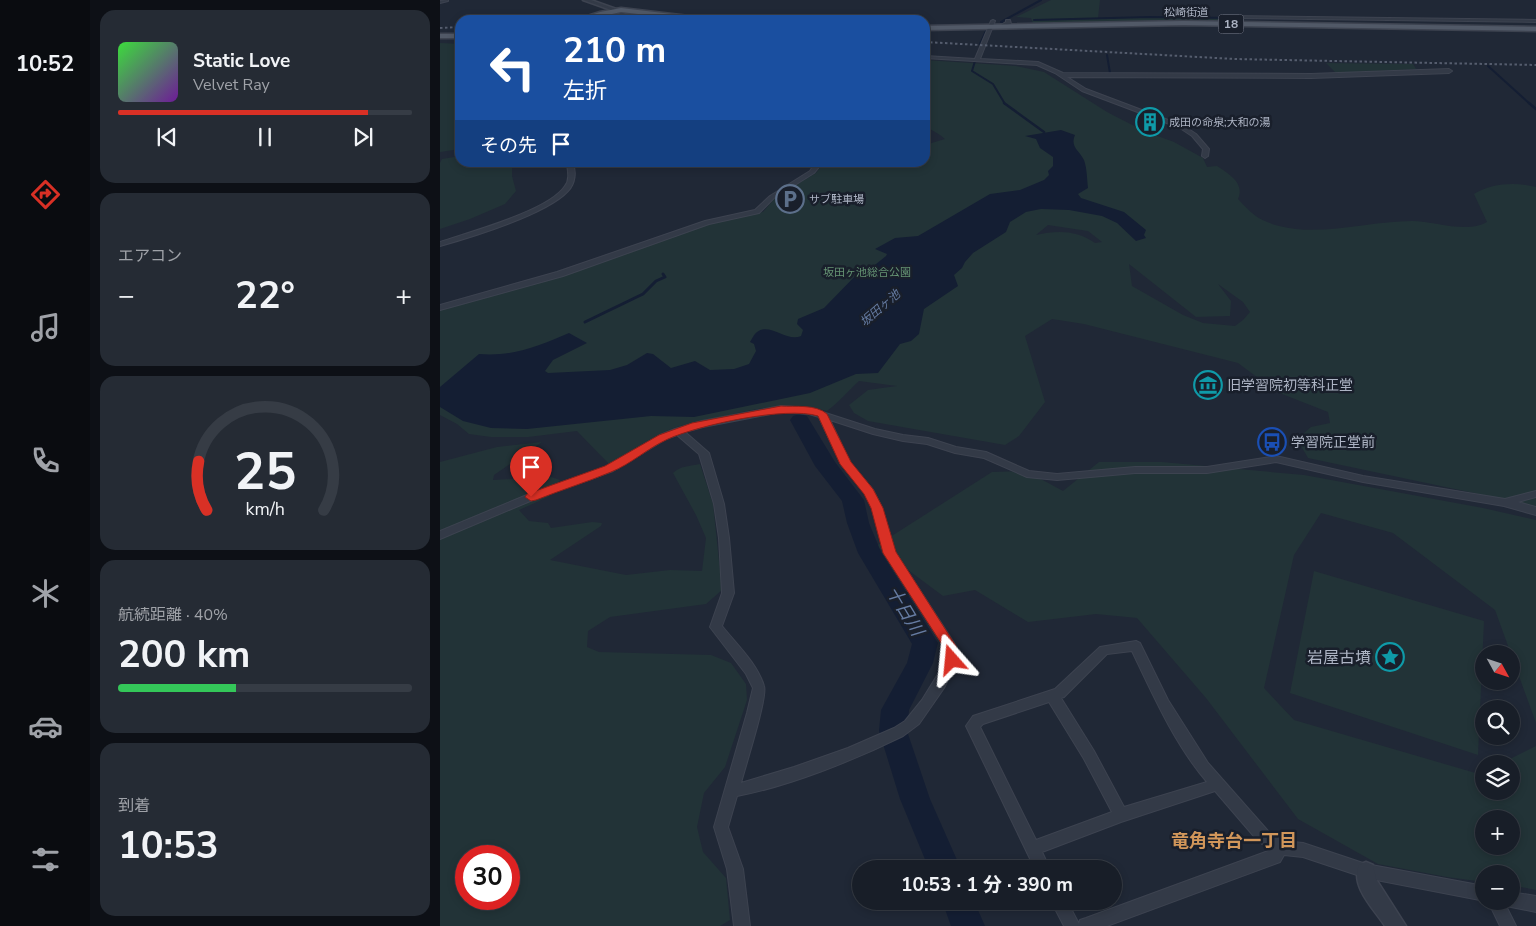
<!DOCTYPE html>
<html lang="ja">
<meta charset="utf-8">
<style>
:root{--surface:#181e28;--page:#252b34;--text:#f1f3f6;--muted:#9fa2a8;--line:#363c45;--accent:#d93025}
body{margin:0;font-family:"Nunito Sans","Noto Sans JP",sans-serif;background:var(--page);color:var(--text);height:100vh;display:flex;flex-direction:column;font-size:19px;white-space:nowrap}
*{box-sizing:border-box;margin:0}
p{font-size:16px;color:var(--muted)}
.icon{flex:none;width:28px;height:28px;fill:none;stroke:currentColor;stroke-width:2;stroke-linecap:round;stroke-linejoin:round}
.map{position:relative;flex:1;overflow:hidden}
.sheet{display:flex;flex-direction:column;gap:10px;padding:10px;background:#0d1016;width:350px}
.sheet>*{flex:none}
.banner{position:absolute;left:15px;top:15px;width:475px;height:152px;border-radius:15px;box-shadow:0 2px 8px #0003,0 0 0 1px var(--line);background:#1a4fa0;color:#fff;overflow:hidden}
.needle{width:32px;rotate:130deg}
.buttons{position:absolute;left:1035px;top:645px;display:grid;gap:10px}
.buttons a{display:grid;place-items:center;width:45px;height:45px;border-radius:50%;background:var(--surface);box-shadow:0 2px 8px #0003,0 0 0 1px var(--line);font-size:25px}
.speed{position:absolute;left:15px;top:845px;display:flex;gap:10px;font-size:25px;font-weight:700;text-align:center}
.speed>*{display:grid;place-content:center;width:65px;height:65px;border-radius:50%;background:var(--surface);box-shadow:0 2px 8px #0003,0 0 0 1px var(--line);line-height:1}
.speed .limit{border:8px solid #d22;background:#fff;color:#111}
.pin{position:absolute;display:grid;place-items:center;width:42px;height:42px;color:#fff;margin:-51px -21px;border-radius:50% 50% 50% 0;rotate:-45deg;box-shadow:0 0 5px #0007}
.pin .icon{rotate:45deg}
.me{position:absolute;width:55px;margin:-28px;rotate:342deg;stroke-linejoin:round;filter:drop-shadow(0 0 4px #0008)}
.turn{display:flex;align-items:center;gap:18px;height:105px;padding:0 25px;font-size:22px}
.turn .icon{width:65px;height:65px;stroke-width:2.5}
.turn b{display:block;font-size:35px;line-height:42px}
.then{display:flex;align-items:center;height:48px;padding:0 25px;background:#0003;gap:10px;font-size:19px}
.big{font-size:38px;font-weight:700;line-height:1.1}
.sheet .card{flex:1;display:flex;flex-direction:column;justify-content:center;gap:8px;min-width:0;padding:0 18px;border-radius:15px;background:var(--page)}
.sheet .dial{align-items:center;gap:0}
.dial svg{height:130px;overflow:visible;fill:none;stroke:var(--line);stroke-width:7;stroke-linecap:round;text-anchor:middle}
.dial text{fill:var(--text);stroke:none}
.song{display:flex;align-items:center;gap:15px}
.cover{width:60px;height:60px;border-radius:8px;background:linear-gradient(135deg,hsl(120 70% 55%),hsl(280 70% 35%))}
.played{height:5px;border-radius:2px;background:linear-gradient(90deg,var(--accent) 85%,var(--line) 85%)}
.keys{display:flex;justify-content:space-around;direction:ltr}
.heat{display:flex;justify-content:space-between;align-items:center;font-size:28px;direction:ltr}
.charge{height:8px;border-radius:4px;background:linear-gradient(90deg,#34c759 40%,var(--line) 0)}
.trip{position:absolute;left:412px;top:860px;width:270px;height:50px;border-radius:25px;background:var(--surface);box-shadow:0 2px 8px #0003,0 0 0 1px var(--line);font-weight:700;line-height:50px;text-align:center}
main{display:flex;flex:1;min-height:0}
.tabs{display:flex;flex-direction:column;width:90px;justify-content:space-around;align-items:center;background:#0a0c10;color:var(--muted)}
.tabs .icon{width:35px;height:35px}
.tabs .active{color:var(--accent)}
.tabs b{font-size:22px;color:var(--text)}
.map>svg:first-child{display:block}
</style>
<main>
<nav class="tabs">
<b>10:52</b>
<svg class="icon active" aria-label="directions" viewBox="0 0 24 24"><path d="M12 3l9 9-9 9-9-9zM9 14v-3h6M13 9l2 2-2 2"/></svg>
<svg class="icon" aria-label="music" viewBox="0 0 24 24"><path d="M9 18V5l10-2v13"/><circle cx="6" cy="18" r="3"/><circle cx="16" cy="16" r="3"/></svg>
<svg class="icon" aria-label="phone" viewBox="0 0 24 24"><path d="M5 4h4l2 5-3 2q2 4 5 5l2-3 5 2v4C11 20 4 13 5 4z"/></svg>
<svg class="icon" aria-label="climate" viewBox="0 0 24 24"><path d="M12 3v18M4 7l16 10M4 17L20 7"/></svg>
<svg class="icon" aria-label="car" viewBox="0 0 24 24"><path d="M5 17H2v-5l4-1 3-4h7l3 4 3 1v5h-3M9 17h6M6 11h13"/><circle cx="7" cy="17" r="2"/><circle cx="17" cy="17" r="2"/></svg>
<svg class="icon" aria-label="filters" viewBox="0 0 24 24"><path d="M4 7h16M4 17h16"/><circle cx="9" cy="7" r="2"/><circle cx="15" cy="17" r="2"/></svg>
</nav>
<section class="sheet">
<div class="card">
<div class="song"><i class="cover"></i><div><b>Static Love</b><p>Velvet Ray</p></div></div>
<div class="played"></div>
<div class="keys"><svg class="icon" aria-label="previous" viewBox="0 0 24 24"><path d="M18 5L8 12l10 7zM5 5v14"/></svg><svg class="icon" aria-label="pause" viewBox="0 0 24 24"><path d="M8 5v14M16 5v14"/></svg><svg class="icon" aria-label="next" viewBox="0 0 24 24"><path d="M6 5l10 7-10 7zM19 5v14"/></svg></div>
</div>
<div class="card"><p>エアコン</p>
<div class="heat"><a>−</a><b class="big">22°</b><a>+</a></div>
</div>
<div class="card dial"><svg viewBox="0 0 100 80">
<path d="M14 69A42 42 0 1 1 86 69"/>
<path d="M14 69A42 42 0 0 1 9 39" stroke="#d93025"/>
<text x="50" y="56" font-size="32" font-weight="700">25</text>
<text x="50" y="72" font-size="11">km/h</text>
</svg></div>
<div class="card"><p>航続距離 · 40%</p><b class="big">200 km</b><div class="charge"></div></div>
<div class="card"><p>到着</p><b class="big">10:53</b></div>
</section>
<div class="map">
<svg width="1096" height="926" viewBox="0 0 1096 926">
<rect width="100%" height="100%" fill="#202836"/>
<!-- green -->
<path fill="#223337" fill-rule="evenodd" d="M611,0H660L658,18H789L791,22L593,23L591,18L576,17Z
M0,43L20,44V149L0,152Z
M485,60L576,66L604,72L667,112L704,131L734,142L763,158L767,167L777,166C789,174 805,183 798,199C813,215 818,220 839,226C882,237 928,221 972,221C995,221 1026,234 1047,222L1034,194C1052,183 1076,182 1096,187V506L868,458L857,439L871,427L890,423L888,412L837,392L798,363L644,324L612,319L585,336L605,402L579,436L565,445L428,421L414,413L409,405L428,390L457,386L419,381C408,391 399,402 387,411C345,398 294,413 253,425C230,422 190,453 170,465L137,431L88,437H51L29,434L17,424L0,415V310L124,275L268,223L323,212L336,197L376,173L384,163L485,162V145L505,139C498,132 490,131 485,124ZM608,225L648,231L662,242L655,243C637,230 617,230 596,235ZM689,264L756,317L790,316L791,301L778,284L803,302L810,312L803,320L795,326L763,323L743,315L692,286Z
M886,63L973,64L976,69L896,73Z
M20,156V162L77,163L72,166V176L76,191L65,204L30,219L0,229V163L2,159Z
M102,442L54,475L53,480L111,477L120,480L108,497L79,510L89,521L108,523L111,528L152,522L162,523L161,526L110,560L186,575L230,570L262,571L266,538L256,515L233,473C240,466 250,466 260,464L273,504L282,590L266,604L170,617L148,631L147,647L159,652L271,655L291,663L306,684L307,700L285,767L264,793L257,827L263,852L286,878L290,920L280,926H0V462L57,447ZM26,856H69V899H26Z
M659,462H722L864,475L1043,508L1096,520V723L1055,610L953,533L881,513L854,555L824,688L854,720L1039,774L1044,772V791H1071V764H1060L1096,746V890L1071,885V874H1044V882L1007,877L938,864L858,819L766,698L697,618L656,614L588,622L535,590L503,596L436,546L552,472L586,471L623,491ZM1044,819H1071V846H1044Z
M874,571L1044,621L1038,755L850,693Z"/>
<!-- water -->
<path fill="#141e33" d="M621,130L635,135C630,147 639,150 644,160C647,168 647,179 648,188L638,194L641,198L684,212L706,230L704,235L706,238L696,241L677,223L662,216L629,210L601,209L586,212L570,222L566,232L533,253L525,262L522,268L514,275L518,286L484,309L479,334L471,341L460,344L438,373L416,374L370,393L254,417L211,416L87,429L51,428L23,421L0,407V387L39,354C72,357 99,346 129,333L147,343L113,360L105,371L108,373L170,370L187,365L207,353L213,354L231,368L255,361L270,370L294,369L309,364L316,351L314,344L310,342C312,339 314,334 317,332C330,322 346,342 361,336L363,330L357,324L358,319L384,308L420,271L431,268L446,256L447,254L435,249L455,238L478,236L550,194L580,190L604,180L609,175L608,171L613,166V157L600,148L596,139L585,136Z"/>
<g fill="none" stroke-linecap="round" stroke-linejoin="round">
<!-- stream-far2 -->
<path stroke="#141e33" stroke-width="2" d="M798,18L866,19
M594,20L710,17L791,18
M563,24L561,22L601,0
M540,44L546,31
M667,55L670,73
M535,61L532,71L553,84L565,104
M1048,66L1090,104"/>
<!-- stream-far1 -->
<path stroke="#141e33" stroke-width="2.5" d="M564,103L604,132
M1089,103L1096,109"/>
<!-- stream -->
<path stroke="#141e33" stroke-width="3" d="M145,322L203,294L216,281L225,277L223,274"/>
<!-- river -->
<path fill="#141e33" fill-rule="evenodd" d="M360,414L367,416L395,462L424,500L429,523L441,552L498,643L493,663L469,710L467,731L490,799L521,869H489L460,799L439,731L441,710L467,663L472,644L418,553L407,523L402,501L375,466L350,420L353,416Z
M502,901H534L545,926H511Z"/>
<defs>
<path id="minor" d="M8,0V1L0,3V1Z
M790,16L1096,20V22L788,18Z
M553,20L555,21L540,59L598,62L623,73L871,74L1009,69L1012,71L1009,73L871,78L627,77L646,89L744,126L756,134L769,149L768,156L765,158L762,156L763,149L752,136L740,128L642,91L615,73L597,65L485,58V56L535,59L551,21Z
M566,20H570L571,24L561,27V25L566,22Z
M132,162C137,171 135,184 128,191C107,214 32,237 0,246V242C29,232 109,211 125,186C130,180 128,171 127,164Z
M376,162H383L374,173L334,198L319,213L269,224L123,276L0,310V305L117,272L265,221L315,210L330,196L370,171Z
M341,406L370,408L435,429L463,435L488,438L516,447L546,452L589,471L617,474L695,467H767L836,456L923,476L1065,499L1096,491V497L1078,502L1096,507V515L1064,506L923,482L836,462L767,473H695L617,480L587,477L544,458L515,453L487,444L463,441L433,434L390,420L410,463L433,490L442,508L455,552L516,646L517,661L504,688L479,724L463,736C414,760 350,786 297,796L288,827L303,869L310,926H294L287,869L274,827L307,713L313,688L306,674L270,627L282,593L279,538L274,504L259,454L237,435L226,439L173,471L95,499L0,539V531L87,495L165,467L220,435L235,429L262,421ZM341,412L369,414L379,417L401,464L425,493L432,508L444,553L504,647L505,659L503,666L482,700L465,721L454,728L408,748L354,767L301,783C305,767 328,697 324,686C317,663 297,645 282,626L294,593L289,538L284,504L269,453L245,432L263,427Z
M696,641L700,643L728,700L768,763L828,831L843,841L863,843L926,864L1044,886L1045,901L926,878L863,857L844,855L840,862L667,926H624L611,901H627L639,924L640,920L646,918L831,850L818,841L775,791L681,822L602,852L610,869H595L526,726L533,716L615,689L660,647ZM692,651C713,695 735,745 767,782L684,807L654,751L621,698L624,697L667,654ZM609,702L644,759L672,812L596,840L540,727L543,724Z
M1071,892L1096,896V912L1066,906L1076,926H1060L1048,901H1071Z"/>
<path id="tertiary" d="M143,0H151L179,10L174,11Z
M926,862L933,865L936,879L966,926H945C934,909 910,886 919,865Z"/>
<path id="primary" d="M181,8L266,18L269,20H249L181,12L145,20H135L160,12Z
M744,21L1096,27V31L744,25L485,30V26Z
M0,34H20V38H0Z"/>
</defs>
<!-- minor casing -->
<use href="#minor" stroke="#3d4350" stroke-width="2"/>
<!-- tertiary casing -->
<use href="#tertiary" stroke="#3d4350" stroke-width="3"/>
<!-- primary casing -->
<use href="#primary" stroke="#3d4350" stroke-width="3"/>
<!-- minor -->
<use href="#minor" fill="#333a47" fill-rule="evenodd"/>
<!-- tertiary -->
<use href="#tertiary" fill="#333a47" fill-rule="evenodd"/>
<!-- primary -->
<use href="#primary" fill="#515967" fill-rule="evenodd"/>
<!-- rail -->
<path stroke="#555d6e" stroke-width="2" stroke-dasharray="2.5 2.5" stroke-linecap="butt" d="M0,28L20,27
M485,42L795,59L1096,65"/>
</g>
<!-- route -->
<path fill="#d93025" stroke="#8d1f18" d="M341,406C355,407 376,404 387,414L411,462L433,489L443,508L456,552L516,646L519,660L516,664L512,666L507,664L503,646L443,553L431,508L424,494L400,464L378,416C346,406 259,425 228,439C208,448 191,464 171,472C147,482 121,490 96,500L91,501L85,497L87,494L165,466L219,435L252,423Z"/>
<!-- icons -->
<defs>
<symbol id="building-ring" viewBox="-11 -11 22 22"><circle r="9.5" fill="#191f2b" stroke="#0f9aa8" stroke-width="1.5"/><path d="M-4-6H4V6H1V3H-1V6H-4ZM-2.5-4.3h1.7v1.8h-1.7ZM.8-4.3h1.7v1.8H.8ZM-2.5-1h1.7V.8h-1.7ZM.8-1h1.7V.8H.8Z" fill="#0f9aa8"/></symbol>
<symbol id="parking-ring" viewBox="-11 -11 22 22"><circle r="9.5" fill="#191f2b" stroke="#5c6f8a" stroke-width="1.5"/><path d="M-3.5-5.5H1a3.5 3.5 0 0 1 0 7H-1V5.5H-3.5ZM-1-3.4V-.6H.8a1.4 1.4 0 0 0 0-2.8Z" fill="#5c6f8a"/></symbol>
<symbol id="museum-ring" viewBox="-11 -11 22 22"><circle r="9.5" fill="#191f2b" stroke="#0f9aa8" stroke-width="1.5"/><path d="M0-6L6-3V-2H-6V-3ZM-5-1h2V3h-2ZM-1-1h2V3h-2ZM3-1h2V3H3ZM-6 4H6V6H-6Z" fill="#0f9aa8"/></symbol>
<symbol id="bus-ring" viewBox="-11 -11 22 22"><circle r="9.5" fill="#191f2b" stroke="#1a4fb4" stroke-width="1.5"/><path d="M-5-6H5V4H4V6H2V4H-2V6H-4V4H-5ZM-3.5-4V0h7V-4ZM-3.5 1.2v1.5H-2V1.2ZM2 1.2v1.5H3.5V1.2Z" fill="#1a4fb4"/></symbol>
<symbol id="sight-ring" viewBox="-11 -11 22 22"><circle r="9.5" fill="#191f2b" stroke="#0f9aa8" stroke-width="1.5"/><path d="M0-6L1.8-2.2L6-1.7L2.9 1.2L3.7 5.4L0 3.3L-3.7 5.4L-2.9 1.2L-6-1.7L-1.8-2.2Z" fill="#0f9aa8"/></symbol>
</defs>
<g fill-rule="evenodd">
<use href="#building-ring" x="694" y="106" width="32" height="32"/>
<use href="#parking-ring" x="334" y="183" width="32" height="32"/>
<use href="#museum-ring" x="752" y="369" width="32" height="32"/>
<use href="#bus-ring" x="816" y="426" width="32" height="32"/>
<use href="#sight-ring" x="934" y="641" width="32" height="32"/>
</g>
<g text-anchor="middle" stroke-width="5" stroke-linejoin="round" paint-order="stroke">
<!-- far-street labels -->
<g font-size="11" fill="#adb4c4" stroke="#191f2b">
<text x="746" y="16">松崎街道</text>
</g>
<!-- far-poi labels -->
<g font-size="11" fill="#adb4c4" stroke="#191f2b" text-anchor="start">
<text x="729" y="126">成田の命泉;大和の湯</text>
<text x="369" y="203">サブ駐車場</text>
</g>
<!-- far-park labels -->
<g font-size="11" fill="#659373" stroke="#191f2b">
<text x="427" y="276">坂田ヶ池総合公園</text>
</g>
<!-- shield labels -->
<rect fill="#191f2b" stroke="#818796" stroke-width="1" x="778.5" y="14.5" width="25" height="19" rx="4"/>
<g font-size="12" font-weight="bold" fill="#adb4c4">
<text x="791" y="28">18</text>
</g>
<!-- far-water labels -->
<g font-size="12" font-style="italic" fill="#667ca3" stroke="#191f2b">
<text transform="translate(440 308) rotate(-41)" y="4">坂田ヶ池</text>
</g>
<!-- poi labels -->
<g font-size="14" fill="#adb4c4" stroke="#191f2b" text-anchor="start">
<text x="787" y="390">旧学習院初等科正堂</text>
<text x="851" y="447">学習院正堂前</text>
</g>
<!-- near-poi labels -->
<g font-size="16" fill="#adb4c4" stroke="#191f2b" text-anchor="end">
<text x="931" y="663">岩屋古墳</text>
</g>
<!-- near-water labels -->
<g font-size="18" font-style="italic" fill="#667ca3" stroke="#191f2b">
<text transform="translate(465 611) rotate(59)" y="6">十日川</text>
</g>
<!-- near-neighbourhood labels -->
<g font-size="18" font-weight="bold" fill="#d1965a" stroke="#191f2b">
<text x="794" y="847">竜角寺台一丁目</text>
</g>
</g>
</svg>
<div class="buttons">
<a><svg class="needle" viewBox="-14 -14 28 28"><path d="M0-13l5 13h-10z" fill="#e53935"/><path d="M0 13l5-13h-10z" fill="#9fa2a8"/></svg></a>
<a><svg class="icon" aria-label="search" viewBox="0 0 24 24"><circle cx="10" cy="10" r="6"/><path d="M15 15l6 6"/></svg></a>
<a><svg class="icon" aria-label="layers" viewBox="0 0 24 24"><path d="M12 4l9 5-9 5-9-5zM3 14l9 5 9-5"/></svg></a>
<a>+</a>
<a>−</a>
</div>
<div class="speed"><div class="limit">30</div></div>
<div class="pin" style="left:91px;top:497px;background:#d93025"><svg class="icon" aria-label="arrive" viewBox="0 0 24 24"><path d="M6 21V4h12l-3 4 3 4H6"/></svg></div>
<svg class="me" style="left:512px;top:660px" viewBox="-20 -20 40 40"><path d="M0-17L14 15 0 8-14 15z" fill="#d93025" stroke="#fff" stroke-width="4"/></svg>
<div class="trip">10:53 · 1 分 · 390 m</div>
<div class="banner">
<div class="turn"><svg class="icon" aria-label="left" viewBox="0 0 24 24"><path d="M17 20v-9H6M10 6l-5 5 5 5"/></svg><div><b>210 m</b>左折</div></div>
<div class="then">その先<svg class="icon" aria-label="arrive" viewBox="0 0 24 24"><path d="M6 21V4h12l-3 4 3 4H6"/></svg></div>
</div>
</div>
</main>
